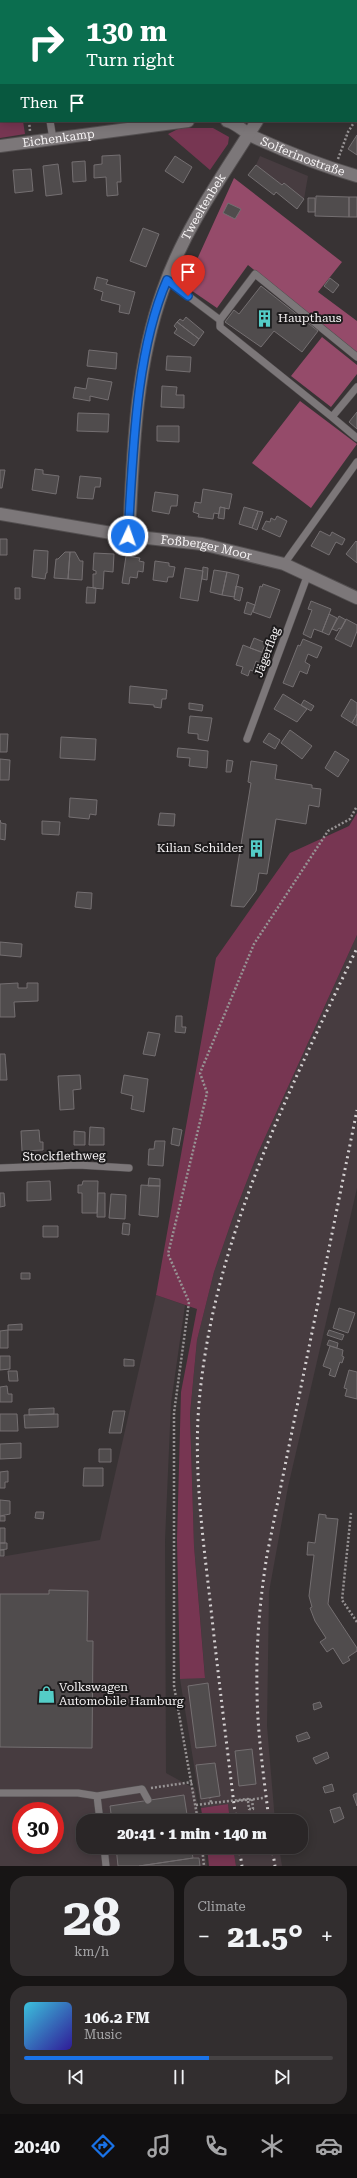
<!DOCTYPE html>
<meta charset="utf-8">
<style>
:root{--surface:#2a2627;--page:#322e2f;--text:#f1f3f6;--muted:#a5a5a7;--line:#464344;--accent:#1a73e8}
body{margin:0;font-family:"Roboto Serif",serif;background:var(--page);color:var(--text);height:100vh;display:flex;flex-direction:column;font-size:15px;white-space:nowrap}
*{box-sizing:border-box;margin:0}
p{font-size:13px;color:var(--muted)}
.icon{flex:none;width:22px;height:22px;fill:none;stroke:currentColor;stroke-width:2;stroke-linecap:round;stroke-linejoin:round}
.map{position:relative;height:1866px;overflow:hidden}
.drawer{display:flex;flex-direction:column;gap:10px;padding:10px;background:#171515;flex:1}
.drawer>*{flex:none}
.top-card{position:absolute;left:0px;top:0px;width:357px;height:122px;box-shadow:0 2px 10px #0003,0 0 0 1px var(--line);background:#0b6e4f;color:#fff;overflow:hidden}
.speed{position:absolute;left:12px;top:1802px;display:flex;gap:8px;font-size:20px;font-weight:700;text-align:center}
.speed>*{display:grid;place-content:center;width:52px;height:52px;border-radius:50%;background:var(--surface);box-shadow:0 2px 10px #0003,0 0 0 1px var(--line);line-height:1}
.speed .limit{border:6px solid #d22;background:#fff;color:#111}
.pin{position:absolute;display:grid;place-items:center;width:34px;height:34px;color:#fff;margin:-41px -17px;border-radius:50% 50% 50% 0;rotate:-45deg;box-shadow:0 0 4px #0007}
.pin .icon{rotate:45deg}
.me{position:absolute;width:44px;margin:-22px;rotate:3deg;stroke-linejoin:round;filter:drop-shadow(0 0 3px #0008)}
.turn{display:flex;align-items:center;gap:14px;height:84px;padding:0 20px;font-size:18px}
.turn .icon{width:52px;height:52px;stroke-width:2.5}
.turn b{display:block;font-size:28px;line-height:34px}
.then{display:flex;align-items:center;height:38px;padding:0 20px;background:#0003;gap:8px;font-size:15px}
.big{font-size:30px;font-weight:800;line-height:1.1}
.drawer .widget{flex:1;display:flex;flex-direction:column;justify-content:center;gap:6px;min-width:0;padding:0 14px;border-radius:16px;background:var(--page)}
.drawer .dial{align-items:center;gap:0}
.dial b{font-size:52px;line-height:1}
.song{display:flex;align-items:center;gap:12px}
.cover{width:48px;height:48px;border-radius:6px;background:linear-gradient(135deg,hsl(190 70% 55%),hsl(250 70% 35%))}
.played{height:4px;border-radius:2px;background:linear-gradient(90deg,var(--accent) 60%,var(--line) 60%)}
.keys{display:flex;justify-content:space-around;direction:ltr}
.heat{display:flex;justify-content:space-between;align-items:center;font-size:22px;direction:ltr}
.drawer .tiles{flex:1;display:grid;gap:10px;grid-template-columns:1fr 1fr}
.widget:last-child{grid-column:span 2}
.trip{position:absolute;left:76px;top:1814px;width:232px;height:40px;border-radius:16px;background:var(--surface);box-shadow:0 2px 10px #0003,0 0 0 1px var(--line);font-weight:800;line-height:40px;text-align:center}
.menu{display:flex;height:64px;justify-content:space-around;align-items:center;background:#110f10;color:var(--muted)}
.menu .icon{width:28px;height:28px}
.menu .active{color:var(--accent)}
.menu b{font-size:18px;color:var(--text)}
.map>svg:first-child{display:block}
</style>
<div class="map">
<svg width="357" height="1866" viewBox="0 0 357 1866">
<rect width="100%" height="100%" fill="#383334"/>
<!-- built -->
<path fill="#473c40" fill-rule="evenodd" d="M260,156L308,176L304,199L284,183L282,185L256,165Z
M357,935V1188L288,1487L269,1592L267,1726L275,1821H230L228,1804L201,1808L180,1679L205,1677L194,1546L190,1414L197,1340L214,1272L233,1217L257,1155Z
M156,1295L185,1305L171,1403L165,1540L166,1773L195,1789L200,1821H83V1847H204L207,1866H0V1557L100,1540ZM21,1811H55V1845H21Z
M233,1847H279L282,1866H236Z"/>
<!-- green -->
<path fill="#773652" d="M0,0H163L1,1V18Z
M0,86L1,121H23L25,134L0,138Z
M180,128H213L229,137L228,144L210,170L168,134Z
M357,813V935L257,1155L233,1217L214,1272L197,1340L190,1414L194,1546L205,1678L180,1679L177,1540L181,1392L197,1309L156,1295L216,958L290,853L349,826Z
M228,1804L230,1821H203L201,1808Z
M207,1847H233L236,1866H209Z"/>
<!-- forest -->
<path fill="#954b6a" d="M234,178L342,262L318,292L357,321V354L248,265L217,308L185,286Z
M322,337L357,365V374L331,407L291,376Z
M300,401L357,444L311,508L252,463Z"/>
<!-- building -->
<path fill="#504c4d" stroke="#746f71" d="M357,135V155L348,149Z
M120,155L121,182H117L118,195L107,196L106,177L94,178V165L102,164V156Z
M175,156L192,167L183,183L165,171Z
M85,161L86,181L73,182L72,162Z
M58,164L62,194L46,196L43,166Z
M256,165L282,185L284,183L304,199L297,209L276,192L274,195L248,175Z
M31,169L33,191L15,193L13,170Z
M316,196L349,197V217L315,216Z
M349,197H357V217H349Z
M308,198H315V212H308Z
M228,203L241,209L235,219L223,213Z
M143,228L159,234L146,267L130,261Z
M97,277L108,280L106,284L135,292L129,314L119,312L120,305L101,300L103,292L94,289Z
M330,278L339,285L333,293L324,286Z
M261,286L318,331L302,352L274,331L261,347L225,322L234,310L239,314Z
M186,317L204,332L199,339L177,322L180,319L183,321Z
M177,322L199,339L194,346L174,333L177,329L174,326Z
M89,350L117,353L116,369L87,366Z
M167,356L191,357L190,372L166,370Z
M88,378L112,382L108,400L90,396V401L73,398L75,387L86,389Z
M162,386L177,387L176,395H184V408L161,407Z
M357,412V429L349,422Z
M78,413L109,414L108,432L77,431Z
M157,426H179V442L157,441Z
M35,469L43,470V474L59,476L56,494L32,490Z
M0,470H5L2,488H0Z
M80,476L101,478L100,487H95L93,499L77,498Z
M203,489L232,494L229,509L220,507L219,514L214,513L213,519L198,517L199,514L193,512L195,502L201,503Z
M155,492L178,495L177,506H171L169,514L152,511Z
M220,507L225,508L224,519L218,518Z
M244,507L258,511L252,528L239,524Z
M258,511L263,512L257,530L252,528Z
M277,516L287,521L280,537L262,529L266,521L270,522L271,518L275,520Z
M320,531L330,536L332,532L345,539L342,545L336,542L329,555L311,546Z
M0,539H7V555H0Z
M356,541L357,542V563L346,554Z
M34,550L48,551L47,573H46L45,579L32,577Z
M65,552H70L68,579L54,578L56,559H58Z
M70,552H75L80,561H83L82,580L68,579Z
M94,553L114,554L113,572L104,571L103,589L93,588V574H96V571L93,570Z
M126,556L140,558L139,561L144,562L143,572L138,571L137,578L130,577L129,584L122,583Z
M155,561L169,563V566L175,567L173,577H168L167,582L153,580Z
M203,567L208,568L207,580L202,579Z
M185,568L203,571L198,601L180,598Z
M214,570L227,572L222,595L210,592Z
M227,572L239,575L234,597L222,595Z
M263,584L280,590L270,618L253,612L260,586L262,587Z
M236,586L243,588L240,601L234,599Z
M87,587L96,588L95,603H86Z
M15,588H20V599H15Z
M311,601L331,609L322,632L314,629L311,638L303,634L312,610L308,609Z
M247,602L255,605L251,615L244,613Z
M329,614L337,618L329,635L322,632Z
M339,616L346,620L341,629L339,628L337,631L332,629Z
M346,619L357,625V631L351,647L335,639Z
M254,638L266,643L262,652L250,648Z
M303,639L322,647L317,658L308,654L305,662L310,665L307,674L300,671L293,687L283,683L298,645L300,646Z
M243,645L263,653L259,663L256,661L253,671L250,670L248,676L241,673L243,667L236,665Z
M130,686L167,690L166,699H162L161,708L154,707V705L129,703Z
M283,694L307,709L297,722L274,709Z
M351,699L357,703V714L352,723L341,716Z
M304,700L314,706L311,711L301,705Z
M189,703L203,705L202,711L189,709Z
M357,714V726L352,723Z
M190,716L212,718L208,741L198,739V734L188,733Z
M290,730L312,746L302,759L281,743Z
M269,733L280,740L275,749L263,742Z
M0,734H8L7,752H0Z
M61,737L96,739L95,760L60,758Z
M178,748L208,751L207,768L189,766L190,758L177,757Z
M335,751L349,760L338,777L325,768Z
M0,759L10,760L9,780H0Z
M227,760L233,761L231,772H226Z
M251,761L277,765L275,779L312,785V788L321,789L319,807L309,805L306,824L276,819L267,874L259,873L256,891L244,907L231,906L251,783L248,782Z
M70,798L97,800L96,815L90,814L89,819L69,817Z
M160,813L175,814L174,826L158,825Z
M0,820L1,823L6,824L5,840L0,839Z
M42,821L60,822L59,835L42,834Z
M77,892L92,893L91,909L75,907Z
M0,942L22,944L21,957L0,955Z
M18,983V988H27V983H38V1001L14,1002L15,1017H0V984Z
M176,1016H182V1027H186L185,1033L175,1032Z
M148,1032L160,1034L155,1056L143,1054Z
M0,1054H5L7,1080H0Z
M80,1075L81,1089L73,1090L74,1109L60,1110L58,1076Z
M124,1075L148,1079L144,1112L131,1109L133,1096L121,1093Z
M90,1127L104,1128V1145H89Z
M173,1128L182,1130L179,1146L171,1144Z
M39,1130L40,1142H43V1150L22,1151L21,1131Z
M74,1131L85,1132V1145H74Z
M155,1141H165L163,1166L148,1165L149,1149H154Z
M149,1178L160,1179V1186H148Z
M50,1181L51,1200L27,1201V1182Z
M83,1181H98L97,1213H82V1193H78V1185H82Z
M141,1185L160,1186L158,1217L139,1215Z
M0,1193H4L5,1206L0,1207Z
M98,1193H105V1217H97Z
M111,1194L126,1195L125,1219L109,1218Z
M123,1223L130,1224L129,1235L122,1234Z
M43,1226H58V1237H43Z
M21,1273H30V1279H21Z
M339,1308L355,1313L348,1333L333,1328Z
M22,1324V1330H8V1325Z
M8,1330V1348H0V1331Z
M329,1330L344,1335L342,1340L327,1335Z
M329,1340L338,1343L337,1348L327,1345Z
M330,1346L343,1350L342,1356L344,1357L342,1363L340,1362L335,1377L329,1375L331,1369L323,1366Z
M0,1356H10V1369L0,1370Z
M124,1359L134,1360V1366H124Z
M349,1370L357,1372V1399L345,1396L347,1389L344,1388Z
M8,1371H17L18,1381H9Z
M7,1386L8,1394H12V1402H0V1387Z
M54,1408V1414L29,1415V1409Z
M113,1411H125L121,1433H109Z
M0,1414H17L18,1431H0Z
M58,1414V1427L25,1428L24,1415Z
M21,1443V1458L0,1459V1444Z
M99,1449H111V1462H99Z
M84,1468H103V1486H83Z
M8,1471V1482H5V1488H0V1472Z
M0,1500L10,1501V1514L0,1516Z
M36,1512H44L43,1519L35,1518Z
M319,1514L326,1515V1518L338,1519L328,1604L357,1648V1651L348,1657L350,1660L343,1664L333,1648L327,1652L320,1642L326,1638L315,1621L310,1608L312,1607L309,1596L314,1555H307L308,1542L315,1543Z
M0,1516H5V1521H0Z
M0,1528H5V1543H0Z
M0,1543H7V1549L0,1550Z
M0,1550H4V1556H0Z
M49,1590L88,1591L87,1641H93L92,1748L0,1747V1594H49Z
M208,1683L216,1746L196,1748L188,1686Z
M320,1702L322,1707L314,1710L313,1704Z
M307,1732L310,1738L298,1742L296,1736Z
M252,1749L256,1784L239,1786L235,1751Z
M327,1752L329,1758L316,1764L313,1758Z
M215,1763L220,1796L201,1799L196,1765Z
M332,1784L334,1791L325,1793L323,1787Z
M357,1793V1806L353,1795Z
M184,1795L188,1821H112L110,1806Z
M340,1807L344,1818L334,1823L330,1810Z
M116,1847H191L193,1858L139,1866H118Z
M193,1858H199L200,1866H139Z"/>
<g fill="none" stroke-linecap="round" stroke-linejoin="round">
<defs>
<path id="lane" d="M50,121L53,139
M167,280L220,320L255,274L357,357
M220,320V327L332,417
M357,387L332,417L357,438
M284,564L357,462
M247,739L308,574
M0,1168L78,1165L129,1168
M0,1793H78L97,1796L142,1789L148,1800
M97,1796L100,1821
M104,1847L106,1866"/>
<g id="street">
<path d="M333,1L334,0"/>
<path id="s1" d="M227,121C237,123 246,134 256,138C289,153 322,166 357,176"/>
<path id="s2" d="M0,146L188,121"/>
<path id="s3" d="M0,514L129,536L202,544L284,564L357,598"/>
<path id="s4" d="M129,536C133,454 135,368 163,290C184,229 223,175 257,121"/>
</g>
</defs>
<!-- lane casing -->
<use href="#lane" stroke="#534f50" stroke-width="8"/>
<!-- street casing -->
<use href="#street" stroke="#534f50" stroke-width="14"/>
<!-- path -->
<path stroke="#979394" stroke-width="2.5" stroke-dasharray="2 2" stroke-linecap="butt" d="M356,15H357
M0,83H1
M356,119L357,117
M29,121L30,131
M338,159L348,132L355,121
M351,1513L342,1600L357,1622
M151,1788L192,1782
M237,1801L263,1798
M248,1801L249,1809H253L252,1799
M196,1805L211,1803L210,1798
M198,1821L174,1686V1413L189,1302L168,1254L207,1093L200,1073L254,944L328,831L350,819L357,806
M202,1847L204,1866"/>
<!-- lane -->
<use href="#lane" stroke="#7c7779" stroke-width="7"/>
<!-- street -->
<use href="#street" stroke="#7c7779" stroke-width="12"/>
<!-- rail -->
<path stroke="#d4d0d1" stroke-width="3" stroke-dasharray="2 4" stroke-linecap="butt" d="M236,1821C227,1747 218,1674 210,1600C203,1539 195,1479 198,1418C208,1251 286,1097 357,948
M269,1821C264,1777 257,1732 257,1688C256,1643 260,1599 267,1555L357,1110
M239,1847L242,1866
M272,1847L275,1866"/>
<!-- path-bridge -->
<path stroke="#979394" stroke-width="2.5" stroke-dasharray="2 2" stroke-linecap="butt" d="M211,1803L248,1799V1801"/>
</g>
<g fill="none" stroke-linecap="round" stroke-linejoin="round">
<defs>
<path id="route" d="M128,536C133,456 135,353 167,280L188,296"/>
</defs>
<!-- route casing -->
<use href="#route" stroke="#114b97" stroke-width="10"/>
<!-- route -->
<use href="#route" stroke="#1a73e8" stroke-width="7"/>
</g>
<!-- icons -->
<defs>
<symbol id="building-bare" viewBox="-9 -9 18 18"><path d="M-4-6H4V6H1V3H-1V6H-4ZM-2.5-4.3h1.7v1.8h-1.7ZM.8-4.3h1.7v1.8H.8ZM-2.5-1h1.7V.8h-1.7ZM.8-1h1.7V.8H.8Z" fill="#54cdc7" stroke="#1d1b1c" stroke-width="2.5" paint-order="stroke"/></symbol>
<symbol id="shop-bare" viewBox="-9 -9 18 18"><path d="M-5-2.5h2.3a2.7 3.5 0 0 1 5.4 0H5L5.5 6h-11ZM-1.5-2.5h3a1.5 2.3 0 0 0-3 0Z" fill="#54cdc7" stroke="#1d1b1c" stroke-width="2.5" paint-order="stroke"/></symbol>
</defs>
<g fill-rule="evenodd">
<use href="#building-bare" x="252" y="306" width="25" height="25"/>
<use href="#building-bare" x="244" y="836" width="25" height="25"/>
<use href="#shop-bare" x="34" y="1682" width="25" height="25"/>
</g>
<g text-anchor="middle" stroke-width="4" stroke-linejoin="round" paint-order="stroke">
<!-- street labels -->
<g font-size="12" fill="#f6f3f4" stroke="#1d1b1c">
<text dy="4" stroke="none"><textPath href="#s2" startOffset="59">Eichenkamp</textPath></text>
<text dy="4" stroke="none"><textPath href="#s1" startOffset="84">Solferinostraße</textPath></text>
<text dy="4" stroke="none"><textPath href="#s4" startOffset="342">Tweeltenbek</textPath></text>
<text dy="4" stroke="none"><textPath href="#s3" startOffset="209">Foßberger Moor</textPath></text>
<text transform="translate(267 652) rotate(-70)" y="4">Jägerflag</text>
<text transform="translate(64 1156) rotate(-1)" y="4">Stockflethweg</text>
</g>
<!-- poi labels -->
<g font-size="12" fill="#f6f3f4" stroke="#1d1b1c" text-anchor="start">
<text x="278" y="322">Haupthaus</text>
<text x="243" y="852" text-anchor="end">Kilian Schilder</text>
<text x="59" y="1691">Volkswagen<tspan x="59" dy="14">Automobile Hamburg</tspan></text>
</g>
</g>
</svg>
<div class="speed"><div class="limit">30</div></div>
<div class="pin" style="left:188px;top:296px;background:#d93025"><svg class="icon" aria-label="arrive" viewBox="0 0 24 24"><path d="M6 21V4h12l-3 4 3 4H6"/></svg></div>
<svg class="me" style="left:128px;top:536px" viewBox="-20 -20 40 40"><circle r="17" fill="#1a73e8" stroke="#fff" stroke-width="3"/><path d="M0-11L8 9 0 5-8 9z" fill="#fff"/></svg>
<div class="trip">20:41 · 1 min · 140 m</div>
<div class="top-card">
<div class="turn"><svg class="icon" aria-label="right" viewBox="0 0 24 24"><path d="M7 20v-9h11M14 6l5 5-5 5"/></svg><div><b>130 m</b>Turn right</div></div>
<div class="then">Then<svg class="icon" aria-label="arrive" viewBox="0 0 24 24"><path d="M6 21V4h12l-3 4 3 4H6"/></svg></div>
</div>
</div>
<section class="drawer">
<div class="tiles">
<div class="widget dial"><b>28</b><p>km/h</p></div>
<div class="widget"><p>Climate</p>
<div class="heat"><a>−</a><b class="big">21.5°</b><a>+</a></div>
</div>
<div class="widget">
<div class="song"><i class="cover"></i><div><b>106.2 FM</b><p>Music</p></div></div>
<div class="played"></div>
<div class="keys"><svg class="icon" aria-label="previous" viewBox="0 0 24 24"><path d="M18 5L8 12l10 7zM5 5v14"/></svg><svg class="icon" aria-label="pause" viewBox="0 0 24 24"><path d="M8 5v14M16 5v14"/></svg><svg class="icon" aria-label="next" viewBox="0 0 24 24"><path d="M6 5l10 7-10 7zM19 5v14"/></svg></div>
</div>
</div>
</section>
<nav class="menu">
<b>20:40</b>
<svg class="icon active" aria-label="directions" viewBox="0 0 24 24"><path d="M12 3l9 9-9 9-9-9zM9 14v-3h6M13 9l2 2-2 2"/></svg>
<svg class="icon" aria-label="music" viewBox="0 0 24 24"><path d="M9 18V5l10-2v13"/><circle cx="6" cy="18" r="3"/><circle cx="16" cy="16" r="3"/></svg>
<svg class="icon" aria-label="phone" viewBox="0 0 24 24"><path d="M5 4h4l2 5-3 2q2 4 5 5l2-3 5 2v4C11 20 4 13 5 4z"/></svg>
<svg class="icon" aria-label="climate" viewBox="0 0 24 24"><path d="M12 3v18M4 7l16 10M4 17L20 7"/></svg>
<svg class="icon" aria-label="car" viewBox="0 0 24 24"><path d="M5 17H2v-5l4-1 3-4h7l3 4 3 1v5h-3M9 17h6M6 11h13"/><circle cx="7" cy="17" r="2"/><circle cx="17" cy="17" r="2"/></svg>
</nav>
